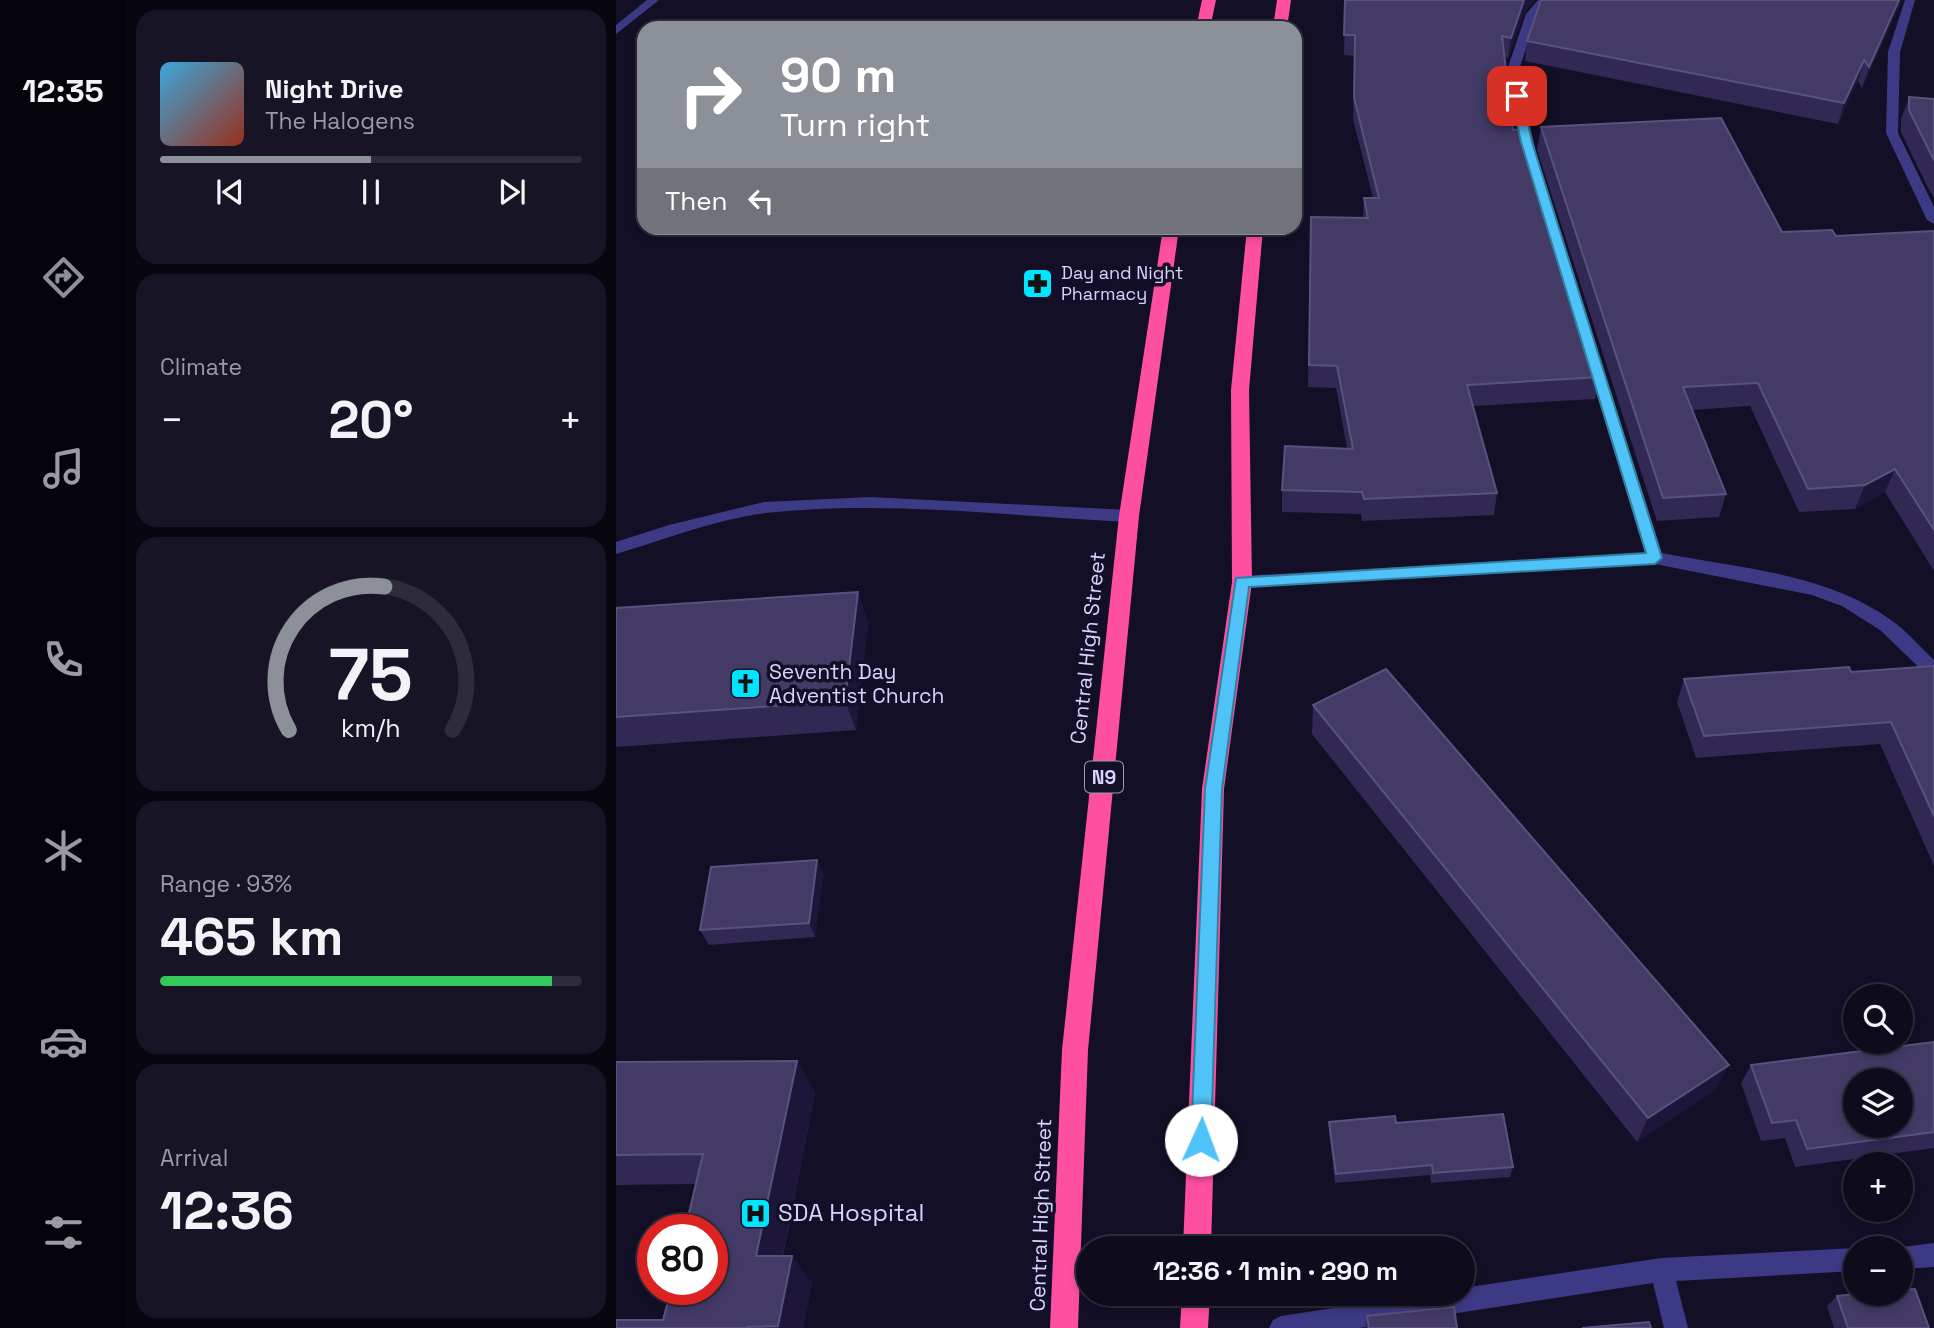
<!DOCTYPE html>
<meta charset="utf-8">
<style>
:root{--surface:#0e0b1c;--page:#171425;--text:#f1f3f6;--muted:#9b9ba3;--line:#2e2b3b;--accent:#8c9099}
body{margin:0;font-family:"Space Grotesk",sans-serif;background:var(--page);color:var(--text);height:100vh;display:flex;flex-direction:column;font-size:26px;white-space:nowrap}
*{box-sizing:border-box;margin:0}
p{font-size:23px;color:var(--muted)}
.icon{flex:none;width:38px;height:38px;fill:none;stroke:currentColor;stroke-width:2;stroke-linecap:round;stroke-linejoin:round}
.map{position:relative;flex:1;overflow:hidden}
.panel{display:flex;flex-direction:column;gap:10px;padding:10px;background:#08060f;width:490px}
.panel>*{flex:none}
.banner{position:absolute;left:21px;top:21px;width:665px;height:214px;border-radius:21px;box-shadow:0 4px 10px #0003,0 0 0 2px var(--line);background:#8c9099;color:#fff;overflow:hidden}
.tools{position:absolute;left:1227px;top:984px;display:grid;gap:14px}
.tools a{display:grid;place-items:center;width:70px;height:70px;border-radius:50%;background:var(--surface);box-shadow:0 4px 10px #0003,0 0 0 2px var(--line);font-size:35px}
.speed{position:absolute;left:21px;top:1214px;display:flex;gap:14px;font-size:35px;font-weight:700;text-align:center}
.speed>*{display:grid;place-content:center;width:91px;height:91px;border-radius:50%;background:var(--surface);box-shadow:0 4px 10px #0003,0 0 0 2px var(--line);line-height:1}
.speed .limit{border:10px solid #d22;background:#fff;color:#111}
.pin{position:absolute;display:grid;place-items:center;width:60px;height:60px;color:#fff;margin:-30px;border-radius:14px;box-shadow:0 4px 10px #0006}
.me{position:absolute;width:77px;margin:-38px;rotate:2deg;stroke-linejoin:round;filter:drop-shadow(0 0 5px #0008)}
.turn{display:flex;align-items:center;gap:24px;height:147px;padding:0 28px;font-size:32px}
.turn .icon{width:91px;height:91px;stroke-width:2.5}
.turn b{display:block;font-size:49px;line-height:60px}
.then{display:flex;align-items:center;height:66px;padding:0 28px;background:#0003;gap:14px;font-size:26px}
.big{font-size:52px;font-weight:800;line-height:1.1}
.panel .card{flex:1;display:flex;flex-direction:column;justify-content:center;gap:10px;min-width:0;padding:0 24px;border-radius:21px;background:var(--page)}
.panel .dial{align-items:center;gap:0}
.dial svg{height:182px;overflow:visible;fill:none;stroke:var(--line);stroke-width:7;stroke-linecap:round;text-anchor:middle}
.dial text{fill:var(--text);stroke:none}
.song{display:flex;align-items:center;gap:21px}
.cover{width:84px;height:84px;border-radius:10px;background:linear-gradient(135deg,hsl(200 70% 55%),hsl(10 70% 35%))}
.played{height:7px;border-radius:4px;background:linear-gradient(90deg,var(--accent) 50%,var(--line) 50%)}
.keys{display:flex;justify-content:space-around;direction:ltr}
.heat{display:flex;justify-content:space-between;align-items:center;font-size:38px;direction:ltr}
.charge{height:10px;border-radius:5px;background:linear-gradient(90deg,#34c759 93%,var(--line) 0)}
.trip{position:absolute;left:460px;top:1236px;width:399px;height:70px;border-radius:35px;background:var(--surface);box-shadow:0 4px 10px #0003,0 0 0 2px var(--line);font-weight:800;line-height:70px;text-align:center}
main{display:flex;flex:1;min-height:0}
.tabs{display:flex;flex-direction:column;width:126px;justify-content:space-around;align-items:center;background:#06040b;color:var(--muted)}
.tabs .icon{width:49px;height:49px}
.tabs .on{color:var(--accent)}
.tabs b{font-size:32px;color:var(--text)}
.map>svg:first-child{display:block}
</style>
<main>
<nav class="tabs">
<b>12:35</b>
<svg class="icon on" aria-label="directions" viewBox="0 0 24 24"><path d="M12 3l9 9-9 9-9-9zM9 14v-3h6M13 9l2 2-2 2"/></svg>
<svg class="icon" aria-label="music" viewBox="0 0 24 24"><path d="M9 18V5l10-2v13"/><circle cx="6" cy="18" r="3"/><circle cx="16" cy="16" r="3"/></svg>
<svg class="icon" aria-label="phone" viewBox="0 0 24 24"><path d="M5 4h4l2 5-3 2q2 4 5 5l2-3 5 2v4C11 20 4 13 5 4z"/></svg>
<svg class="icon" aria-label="climate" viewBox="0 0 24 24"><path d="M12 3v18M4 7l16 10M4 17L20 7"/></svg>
<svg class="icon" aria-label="car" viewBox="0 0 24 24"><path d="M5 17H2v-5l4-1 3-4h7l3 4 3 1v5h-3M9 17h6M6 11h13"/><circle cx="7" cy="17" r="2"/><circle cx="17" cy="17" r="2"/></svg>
<svg class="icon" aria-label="filters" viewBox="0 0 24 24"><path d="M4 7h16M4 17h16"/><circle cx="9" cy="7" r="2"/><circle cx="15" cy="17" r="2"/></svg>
</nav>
<section class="panel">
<div class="card">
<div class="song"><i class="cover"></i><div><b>Night Drive</b><p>The Halogens</p></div></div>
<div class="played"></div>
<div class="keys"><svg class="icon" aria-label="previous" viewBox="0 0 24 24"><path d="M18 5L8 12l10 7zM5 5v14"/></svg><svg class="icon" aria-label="pause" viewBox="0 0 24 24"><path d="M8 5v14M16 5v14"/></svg><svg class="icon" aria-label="next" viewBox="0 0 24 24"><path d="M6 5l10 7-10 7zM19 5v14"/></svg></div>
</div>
<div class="card"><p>Climate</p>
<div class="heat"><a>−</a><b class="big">20°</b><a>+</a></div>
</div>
<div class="card dial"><svg viewBox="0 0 100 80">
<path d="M14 69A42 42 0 1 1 86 69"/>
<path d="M14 69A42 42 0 0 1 56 6" stroke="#8c9099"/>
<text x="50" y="56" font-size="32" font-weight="700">75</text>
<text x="50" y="72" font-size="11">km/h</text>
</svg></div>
<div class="card"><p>Range · 93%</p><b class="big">465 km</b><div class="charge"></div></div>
<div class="card"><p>Arrival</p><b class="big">12:36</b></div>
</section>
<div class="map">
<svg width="1318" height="1328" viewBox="0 0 1318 1328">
<rect width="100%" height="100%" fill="#130f26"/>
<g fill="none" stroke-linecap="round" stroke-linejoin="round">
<!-- street -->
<path fill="#3d3a85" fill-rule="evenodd" d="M31,0H43L0,34V25Z
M922,0H933L921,15L902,73L922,161L916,165L910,161L890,73L910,14Z
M1289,0H1299L1284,52L1282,133L1318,207V224L1311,220L1270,133L1272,52Z
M977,354L984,359L1046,553C1122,568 1210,573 1275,620C1291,631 1304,647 1318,660V678L1312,676L1264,630L1226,606L1196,595L1039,564L620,586L618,582L620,578L626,576L1029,553L970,359Z
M254,497L513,510L521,516L513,522C395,516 267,500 150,513C101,519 47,540 0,554V542L53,525L148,502Z
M1318,1243V1267L1284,1269V1248H1278Z
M1240,1248L1239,1271L1060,1281L1072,1328H1048L1037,1283L743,1328H653L657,1320L665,1316L815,1293H847V1288L1045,1258Z"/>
<!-- highway -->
<path fill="#ff4fa3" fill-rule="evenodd" d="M586,0H600L594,28H580Z
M661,0H675L671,28H657Z
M547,228H563L523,516L472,1050L462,1328H434L446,1050L503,516Z
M631,228H647L633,390L636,582L608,789L595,1248H567L586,789L616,582L615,390Z
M566,1293H594L592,1328H564Z"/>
</g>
<!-- wall -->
<path fill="#312854" d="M729,0H919L908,13L892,58L889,57L897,130L984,377L979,399L857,406L881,493L878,515L746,521L745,514L666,512V490L731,448L720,388L692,387L695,238L747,218L748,198H757L737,119L738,56L728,55Z
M925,0H1286L1246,88L1242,81L1222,124L909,61L911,41Z
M1293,97L1318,99V198L1310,184L1285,132V119Z
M925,127L1166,232L1220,236L1318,231V571L1269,492L1239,509L1183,512L1134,406L1076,410L1110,494L1103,517L1041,521L921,150Z
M0,608L252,622L240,730L0,747Z
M1318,666V866L1264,744L1080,758L1061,702L1068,679L1235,672Z
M697,705L1100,1089L1021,1142L696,734Z
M201,860L207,875L199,937L93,945L84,930Z
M1318,1042V1148L1179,1167L1169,1138L1145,1141L1125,1083L1135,1065Z
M181,1061L199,1093L167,1256L196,1283L187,1328H0L47,1320L80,1184L0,1185V1062Z
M713,1122L780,1123L897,1167L894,1177L815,1183L814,1175L719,1183L713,1132Z
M1221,1296L1313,1328H1218L1211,1306Z
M751,1316L841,1328H749Z"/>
<!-- shaded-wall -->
<path fill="#1d163a" d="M908,0H919L908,13L892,58L895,38Z
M1283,0H1286L1246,88L1253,67Z
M1248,60L1242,81L1222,124L1228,103Z
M1279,469L1269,492L1239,509L1249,485Z
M242,592L252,622L240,730L229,701Z
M201,860L207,875L199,937L193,923Z
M181,1061L199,1093L161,1283L140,1256Z
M1113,1065L1100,1089L1021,1142L1032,1118Z
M176,1256L196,1283L187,1328H163L162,1326Z"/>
<!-- building -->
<path fill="#433a66" stroke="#5a527e" stroke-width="2" fill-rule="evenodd" d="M729,0H908L895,38L886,36L897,130L907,129L984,377L851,385L881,493L748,499L746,492L666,490L669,446L737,449L721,366L693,365L695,217L752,218L748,198H763L738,98L739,35H728Z
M925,0H1283L1253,67L1248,60L1228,103L911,41Z
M1293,97L1318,99V160L1293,110Z
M1105,118L1166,232L1216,230L1220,236L1318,231V530L1279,469L1249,485L1192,489L1142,383L1067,387L1110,494L1047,498L925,127Z
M242,592L229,701L0,717V608Z
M1318,666V816L1275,722L1088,736L1068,679L1233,667L1235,672Z
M770,669L1113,1065L1032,1118L697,705Z
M201,860L193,923L84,930L95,867Z
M1318,1042V1132L1191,1149L1180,1120L1156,1123L1135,1065ZM1239,1080H1284V1125H1239Z
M181,1061L140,1256H176L162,1326L131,1327V1328H0V1320H47L55,1290H96V1230H69L87,1154L0,1155V1062Z
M887,1114L897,1167L817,1173L816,1165L720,1174L713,1122L779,1116L780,1123Z
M1299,1289L1313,1328H1232L1221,1296L1247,1293H1284V1290Z
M838,1307L841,1328H753L751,1316Z
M1033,1322L1035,1328H966Z"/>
<!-- route -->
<path fill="#4fc3f7" stroke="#337fa1" stroke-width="2" d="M901,93L906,96L916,142L1046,558L1039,564L633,587L606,789L595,1140L592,1147L585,1150L578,1147L575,1140L589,789L620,578L1030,553L905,142L895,96Z"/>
<!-- icons -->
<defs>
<symbol id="pharmacy-square" viewBox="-11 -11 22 22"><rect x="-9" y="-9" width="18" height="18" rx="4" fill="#00e5ff" stroke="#130f26"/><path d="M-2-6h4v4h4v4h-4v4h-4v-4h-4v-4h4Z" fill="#111"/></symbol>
<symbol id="church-square" viewBox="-11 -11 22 22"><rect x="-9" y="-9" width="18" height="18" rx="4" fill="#00e5ff" stroke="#130f26"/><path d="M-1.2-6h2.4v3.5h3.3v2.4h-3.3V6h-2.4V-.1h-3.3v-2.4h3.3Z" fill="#111"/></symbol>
<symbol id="hospital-square" viewBox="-11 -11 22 22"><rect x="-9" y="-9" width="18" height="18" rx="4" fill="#00e5ff" stroke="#130f26"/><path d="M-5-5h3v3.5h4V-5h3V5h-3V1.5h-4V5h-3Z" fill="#111"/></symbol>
</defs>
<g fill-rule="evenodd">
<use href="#pharmacy-square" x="404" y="266" width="35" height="35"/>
<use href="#church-square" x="112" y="666" width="35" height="35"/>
<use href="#hospital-square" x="122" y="1196" width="35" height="35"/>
</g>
<g text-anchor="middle" stroke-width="7" stroke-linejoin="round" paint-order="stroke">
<!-- far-poi labels -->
<g font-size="18" fill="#d9d4ff" stroke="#130f26" text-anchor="start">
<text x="445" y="279">Day and Night<tspan x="445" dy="21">Pharmacy</tspan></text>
</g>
<!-- shield labels -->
<rect fill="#130f26" stroke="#9e99be" stroke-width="2" x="469" y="761.5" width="38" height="31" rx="5"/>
<g font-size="19" font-weight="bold" fill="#d9d4ff">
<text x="488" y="784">N9</text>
</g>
<!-- street labels -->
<g font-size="21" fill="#d9d4ff" stroke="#130f26">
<text transform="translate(472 648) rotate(-84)" y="7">Central High Street</text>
<text transform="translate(425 1215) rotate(-88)" y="7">Central High Street</text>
</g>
<!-- poi labels -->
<g font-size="21" fill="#d9d4ff" stroke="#130f26" text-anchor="start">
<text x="153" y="679">Seventh Day<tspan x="153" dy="24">Adventist Church</tspan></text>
</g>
<!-- near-poi labels -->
<g font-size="24" fill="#d9d4ff" stroke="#130f26" text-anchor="start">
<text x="162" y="1221">SDA Hospital</text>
</g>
</g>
</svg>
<div class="tools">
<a><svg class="icon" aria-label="search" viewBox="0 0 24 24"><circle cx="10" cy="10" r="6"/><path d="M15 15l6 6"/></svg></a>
<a><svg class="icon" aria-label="layers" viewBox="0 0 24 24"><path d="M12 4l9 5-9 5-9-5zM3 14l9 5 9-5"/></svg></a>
<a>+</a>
<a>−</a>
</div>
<div class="speed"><div class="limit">80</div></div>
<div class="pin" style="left:901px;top:96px;background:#d93025"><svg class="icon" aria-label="arrive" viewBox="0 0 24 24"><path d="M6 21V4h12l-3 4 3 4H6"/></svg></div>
<svg class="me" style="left:585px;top:1140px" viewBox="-20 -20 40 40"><circle r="19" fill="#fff"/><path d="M0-13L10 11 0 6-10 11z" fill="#4fc3f7"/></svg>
<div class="trip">12:36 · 1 min · 290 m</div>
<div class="banner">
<div class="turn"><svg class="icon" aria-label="right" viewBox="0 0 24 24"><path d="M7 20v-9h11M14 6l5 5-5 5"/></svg><div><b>90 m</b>Turn right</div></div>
<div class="then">Then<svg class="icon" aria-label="left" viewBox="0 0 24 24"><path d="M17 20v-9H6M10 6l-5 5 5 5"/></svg></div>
</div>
</div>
</main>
